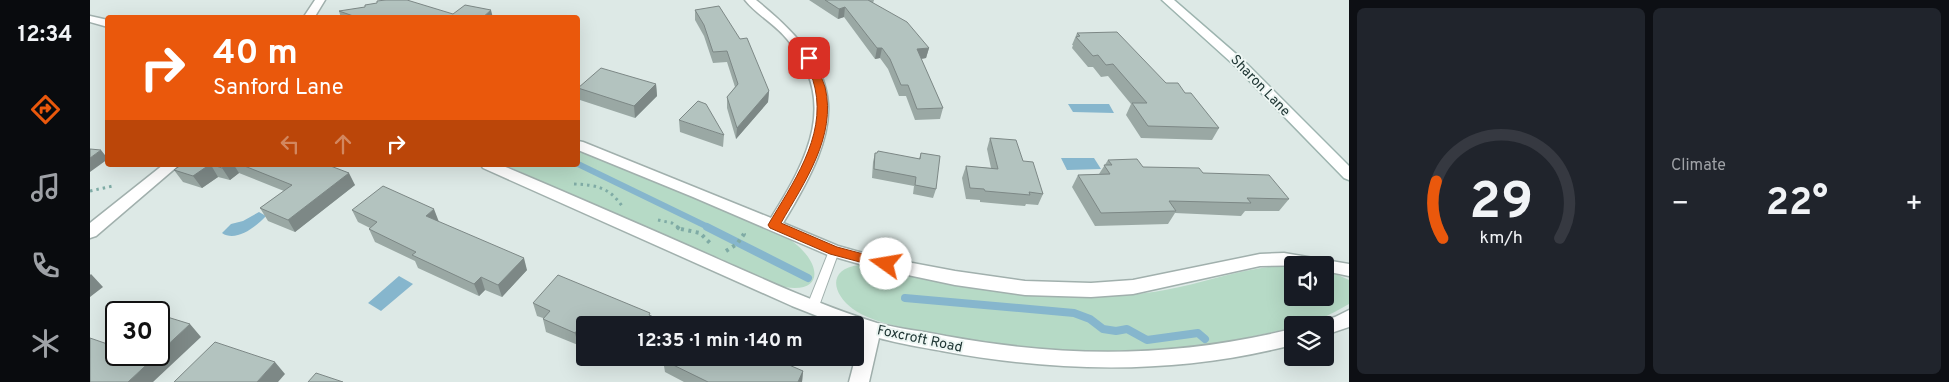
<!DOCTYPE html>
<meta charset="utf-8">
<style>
:root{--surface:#171b24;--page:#20242c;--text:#f1f3f6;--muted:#9ea1a6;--line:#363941;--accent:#ea580c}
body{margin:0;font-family:Overpass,sans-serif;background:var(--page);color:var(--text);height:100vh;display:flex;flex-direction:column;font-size:19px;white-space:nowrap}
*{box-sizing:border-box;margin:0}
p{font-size:16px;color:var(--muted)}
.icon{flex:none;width:28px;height:28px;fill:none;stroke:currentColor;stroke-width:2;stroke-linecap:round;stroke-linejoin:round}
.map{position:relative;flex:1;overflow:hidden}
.side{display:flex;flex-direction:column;gap:8px;padding:8px;background:#0d0f14;width:600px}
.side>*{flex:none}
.top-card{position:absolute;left:15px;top:15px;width:475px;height:152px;border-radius:5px;box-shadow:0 5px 20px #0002;background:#ea580c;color:#fff;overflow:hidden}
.fabs{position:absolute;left:1194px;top:256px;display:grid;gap:10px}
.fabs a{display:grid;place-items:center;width:50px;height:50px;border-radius:5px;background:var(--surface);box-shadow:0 5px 20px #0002;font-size:25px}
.speed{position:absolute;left:15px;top:301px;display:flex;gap:10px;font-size:25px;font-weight:700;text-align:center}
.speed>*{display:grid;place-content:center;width:65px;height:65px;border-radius:50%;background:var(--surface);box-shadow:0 5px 20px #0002;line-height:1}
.speed .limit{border:2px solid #111;border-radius:8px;background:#fff;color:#111}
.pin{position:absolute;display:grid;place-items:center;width:42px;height:42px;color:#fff;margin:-21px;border-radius:10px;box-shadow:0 2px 8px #0006}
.me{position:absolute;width:55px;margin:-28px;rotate:283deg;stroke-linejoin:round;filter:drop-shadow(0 0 4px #0008)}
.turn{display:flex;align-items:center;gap:18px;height:105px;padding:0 25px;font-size:22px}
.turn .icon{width:65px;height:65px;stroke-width:2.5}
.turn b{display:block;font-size:35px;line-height:42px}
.lanes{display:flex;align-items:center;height:48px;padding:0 25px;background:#0003;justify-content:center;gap:25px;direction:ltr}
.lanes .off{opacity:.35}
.big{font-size:38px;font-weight:700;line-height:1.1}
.side .card{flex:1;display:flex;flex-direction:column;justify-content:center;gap:8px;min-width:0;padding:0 18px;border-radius:8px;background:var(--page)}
.side .dial{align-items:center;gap:0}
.dial svg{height:130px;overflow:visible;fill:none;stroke:var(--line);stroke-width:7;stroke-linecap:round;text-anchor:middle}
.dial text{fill:var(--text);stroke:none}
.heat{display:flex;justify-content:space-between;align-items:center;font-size:28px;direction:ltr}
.side .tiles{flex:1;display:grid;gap:8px;grid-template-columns:repeat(2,1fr)}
.trip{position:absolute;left:486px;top:316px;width:288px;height:50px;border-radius:5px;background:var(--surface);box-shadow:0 5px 20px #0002;font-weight:700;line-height:50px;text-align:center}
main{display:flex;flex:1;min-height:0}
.dock{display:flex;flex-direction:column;width:90px;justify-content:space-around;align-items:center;background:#090b0e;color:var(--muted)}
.dock .icon{width:35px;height:35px}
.dock .on{color:var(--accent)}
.dock b{font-size:22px;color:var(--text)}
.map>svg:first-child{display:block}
</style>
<main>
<nav class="dock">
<b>12:34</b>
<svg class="icon on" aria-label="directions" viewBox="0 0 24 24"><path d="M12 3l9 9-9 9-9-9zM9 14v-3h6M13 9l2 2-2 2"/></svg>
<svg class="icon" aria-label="music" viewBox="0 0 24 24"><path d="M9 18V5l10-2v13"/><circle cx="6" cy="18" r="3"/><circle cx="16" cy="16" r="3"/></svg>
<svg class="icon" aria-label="phone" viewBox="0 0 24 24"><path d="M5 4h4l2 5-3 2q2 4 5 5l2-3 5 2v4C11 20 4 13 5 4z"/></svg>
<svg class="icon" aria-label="climate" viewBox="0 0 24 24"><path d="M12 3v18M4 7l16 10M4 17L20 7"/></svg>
</nav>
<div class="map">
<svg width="1259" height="382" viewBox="0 0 1259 382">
<rect width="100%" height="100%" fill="#dde9e6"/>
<!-- green -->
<path fill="#b6dac6" d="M488,150L694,236C734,259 739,301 682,284L415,165H488Z
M769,265L944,295C988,297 1032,298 1075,290C1118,282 1158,266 1202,265V298H1235V269L1259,280V304C1241,314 1223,325 1202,325V328C1159,337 1115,347 1071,350C996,357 920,348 846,334C821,329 784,324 763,309C742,294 737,269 769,265Z"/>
<!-- water -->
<path fill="#86b6cd" d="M978,104H1019L1024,113L983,112Z
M971,158H1004L1011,169L977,170Z
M169,212L176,216C167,226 146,243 132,233L141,224L153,221Z
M309,276L323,284L291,311L278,303Z"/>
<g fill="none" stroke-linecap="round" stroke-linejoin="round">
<!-- stream-far1 -->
<path stroke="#86b6cd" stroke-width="6" d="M488,164L620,228"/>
<!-- stream -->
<path stroke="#86b6cd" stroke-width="8" d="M617,227L718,278
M815,298L984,313L1000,319L1013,329L1026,331L1037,329L1057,340L1108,333L1115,339"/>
<defs>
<path id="service" d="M744,247L748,248L749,251L729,306L727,309L723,311L719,309L717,306L739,251L740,248Z"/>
<path id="minor" d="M225,0H235L224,18H213Z
M655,0H666C762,77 753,125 693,223L748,246L780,255L865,271L935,281L1001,283L1043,280L1170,254L1194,253L1259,264V276L1235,271V265L1170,266L1043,294L1001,297L935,295L865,285L780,267L738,255L603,197L488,150V141L493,142L681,218C718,159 749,101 697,39C685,24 667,15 655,0Z
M0,16L18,20V27L0,22Z
M73,165H89L6,236L0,238V223Z
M391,165H411C484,196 556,227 628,259C680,282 732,306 787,323C809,329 833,331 856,336C976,358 1083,358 1202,329V345C1086,375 970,373 852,351C831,347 810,344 789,338L779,382H759L772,333L765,330V325H750L702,306L393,168Z
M1259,310V327L1235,335V325H1227L1229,322L1245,317Z"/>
<path id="secondary" d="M1072,0H1084L1153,60L1259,166V180L1254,178L1144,65Z"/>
</defs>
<!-- service casing -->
<use href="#service" stroke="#a1b0ad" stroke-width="2"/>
<!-- minor casing -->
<use href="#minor" stroke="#a1b0ad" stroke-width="3"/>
<!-- secondary casing -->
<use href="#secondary" stroke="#9db4af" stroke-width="3"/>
<!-- path-far1 -->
<path stroke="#7faba5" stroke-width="3" stroke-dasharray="2.5 4" stroke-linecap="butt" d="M484,184C506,185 519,187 532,206
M0,191L23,186
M568,220L582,223L589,228"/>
<!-- path -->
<path stroke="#7faba5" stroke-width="4" stroke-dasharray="3 4.5" stroke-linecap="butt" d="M587,227L591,230
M591,229L610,233L620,243
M636,251L647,244L654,234L652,230"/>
<!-- service -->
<use href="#service" fill="#fff" fill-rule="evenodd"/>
<!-- minor -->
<use href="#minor" fill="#fff" fill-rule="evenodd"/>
<!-- secondary -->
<use href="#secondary" fill="#fff" fill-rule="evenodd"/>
</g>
<!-- wall -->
<path fill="#9aa8a4" d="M719,0H784L783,3L839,48L836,58L831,59L853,108L850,119L825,120L816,96H809L798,69L790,58L785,59L754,17L748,19Z
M605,10L679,91L678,102L646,139L637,108V97L645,87L637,62L623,63L614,36L605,20Z
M249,11L363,14L403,18H251Z
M987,33L1076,83L1095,93L1129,128L1122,140L1051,138L1036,115L1041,104L1018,76L1011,77L1003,67H998L982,48L983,45H982Z
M566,84L567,96L545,118L490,100L488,88Z
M589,120L634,135L633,147L590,132Z
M900,138L933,161L953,194L948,205L936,204L935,206L890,202V200L876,199L872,178L876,166L901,168L897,149Z
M785,153L829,159L831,153L846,189L843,198L823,194L824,186L782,178L783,162Z
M1018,160L1053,167L1113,173L1199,199L1189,211H1155L1151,216L1085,213L1078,224L1005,226L982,187L988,175L1009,174Z
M91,165H238L265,185L205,232L178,221L170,208L194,191L149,173L140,180L128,177L112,188L93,182L84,170Z
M262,210L349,222L437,270L412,297L395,290L389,296L328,268L325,261L285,242L279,229L280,228L268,222Z
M443,303L495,325V337H494L488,345L456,332L453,319V318L447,316Z
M573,360L713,371L712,382H594L575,372Z"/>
<!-- shaded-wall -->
<path fill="#7d8886" d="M755,7L754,17L748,19L749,9Z
M401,10L403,18H392Z
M787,48H792L790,58L785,59Z
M839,48L836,58L824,60L827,49Z
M566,84L567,96L545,118L544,106Z
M679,91L678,102L646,139L647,128Z
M11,150L18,159L0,172V158Z
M119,165H121L128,177L112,188L103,176Z
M136,165H144L149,173L140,180L132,168Z
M259,173L265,185L205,232L198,220Z
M344,209L349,222L336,216Z
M434,258L437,270L412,297L408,285Z
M1,274L13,287L0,297V275Z
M391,277L395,290L389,296L384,284Z
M100,324L111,337L63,382H38L67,355H69V353Z
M491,325L494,337L488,345L485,333Z
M185,362L195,374L188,382H167Z
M713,371L712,382H708Z"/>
<!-- building -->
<path fill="#b3c3bf" stroke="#7d8886" d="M296,0H317L363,14L375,5L401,10L392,18H269L249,11L275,7V5L287,3V1Z
M735,0H778L817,22L839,48L827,49L853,108L827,109L818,85H811L800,59L792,48H787L755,7L749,9Z
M629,6L650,39L657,38L679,91L647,128L637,97L648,84L637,51L623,52L614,25L605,10Z
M1027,32L1076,83H1088L1095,93H1101L1129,128L1058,126L1042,103H1057L1023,64L1016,65L1008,55L1003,56L986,37L990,36L987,33Z
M511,68L566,84L544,106L488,88Z
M608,101L616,104L634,135L589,120Z
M900,138L926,140L933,161L943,162L953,194L939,192L940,195L895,191L894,189L880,188L876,166L908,169Z
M0,149L11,150L0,158Z
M788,151L830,159L831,153L850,156L846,189L825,185L826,177L784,169L785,153H787Z
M1047,159L1053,167L1109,168L1113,173L1179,175L1199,199L1157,198L1161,203L1079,201L1086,211L1011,213L988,175L1020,174L1014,165H1022L1018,160Z
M91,165H119L103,176L84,170Z
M123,165H136L132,168Z
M152,165H238L259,173L198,220L170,208L202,185Z
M293,186L344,209L336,216L434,258L408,285L391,277L384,284L322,255L326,252L279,229L287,222L262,210Z
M468,275L560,313L559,315L581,325H495V326L491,325L485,333L453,319L460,311L443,303Z
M74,316L100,324L69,353V321Z
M597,318L612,325H592Z
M0,338L26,347V355H67L38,382H0Z
M125,342L185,362L167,382H84Z
M575,358H683L713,371L708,382H618L573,360Z
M226,373L253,382H218Z"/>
<!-- route -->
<path fill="#ea580c" stroke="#983908" d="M716,56H719L724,58C727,68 732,78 735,87C747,136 714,183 691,223L747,247L800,261L802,264L800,268L796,269L740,254L680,228L678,225C702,184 736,138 725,88C723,78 718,68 715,58Z"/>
<g text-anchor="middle" stroke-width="4" stroke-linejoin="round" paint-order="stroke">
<!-- street labels -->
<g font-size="14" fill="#203735" stroke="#edf6f3">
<text transform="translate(1171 85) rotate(46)" y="5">Sharon Lane</text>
<text transform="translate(830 338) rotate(12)" y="5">Foxcroft Road</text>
</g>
</g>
</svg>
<div class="fabs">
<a><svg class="icon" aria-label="sound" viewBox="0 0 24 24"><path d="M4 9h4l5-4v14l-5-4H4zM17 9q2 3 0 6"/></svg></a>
<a><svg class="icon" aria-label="layers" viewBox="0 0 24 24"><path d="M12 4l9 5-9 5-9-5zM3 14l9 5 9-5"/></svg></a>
</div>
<div class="speed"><div class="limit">30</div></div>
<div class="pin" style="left:719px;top:58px;background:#d93025"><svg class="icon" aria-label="arrive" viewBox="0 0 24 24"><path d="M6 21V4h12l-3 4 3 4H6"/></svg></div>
<svg class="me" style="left:796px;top:264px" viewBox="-20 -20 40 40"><circle r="19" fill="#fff"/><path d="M0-13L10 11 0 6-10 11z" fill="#ea580c"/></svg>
<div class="trip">12:35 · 1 min · 140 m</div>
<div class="top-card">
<div class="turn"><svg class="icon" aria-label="right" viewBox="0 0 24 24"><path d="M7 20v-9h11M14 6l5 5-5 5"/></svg><div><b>40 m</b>Sanford Lane</div></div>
<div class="lanes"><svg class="icon off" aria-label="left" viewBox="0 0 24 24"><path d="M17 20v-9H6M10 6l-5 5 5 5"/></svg><svg class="icon off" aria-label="ahead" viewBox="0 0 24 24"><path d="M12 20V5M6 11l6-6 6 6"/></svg><svg class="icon" aria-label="right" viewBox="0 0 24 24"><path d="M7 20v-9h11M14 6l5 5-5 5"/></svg></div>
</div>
</div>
<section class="side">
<div class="tiles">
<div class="card dial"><svg viewBox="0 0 100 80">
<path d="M14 69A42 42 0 1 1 86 69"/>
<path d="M14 69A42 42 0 0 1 10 34" stroke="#ea580c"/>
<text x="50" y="56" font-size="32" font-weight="700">29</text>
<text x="50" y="72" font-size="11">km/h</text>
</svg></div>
<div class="card"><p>Climate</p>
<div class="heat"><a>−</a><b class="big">22°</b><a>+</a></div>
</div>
</div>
</section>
</main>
